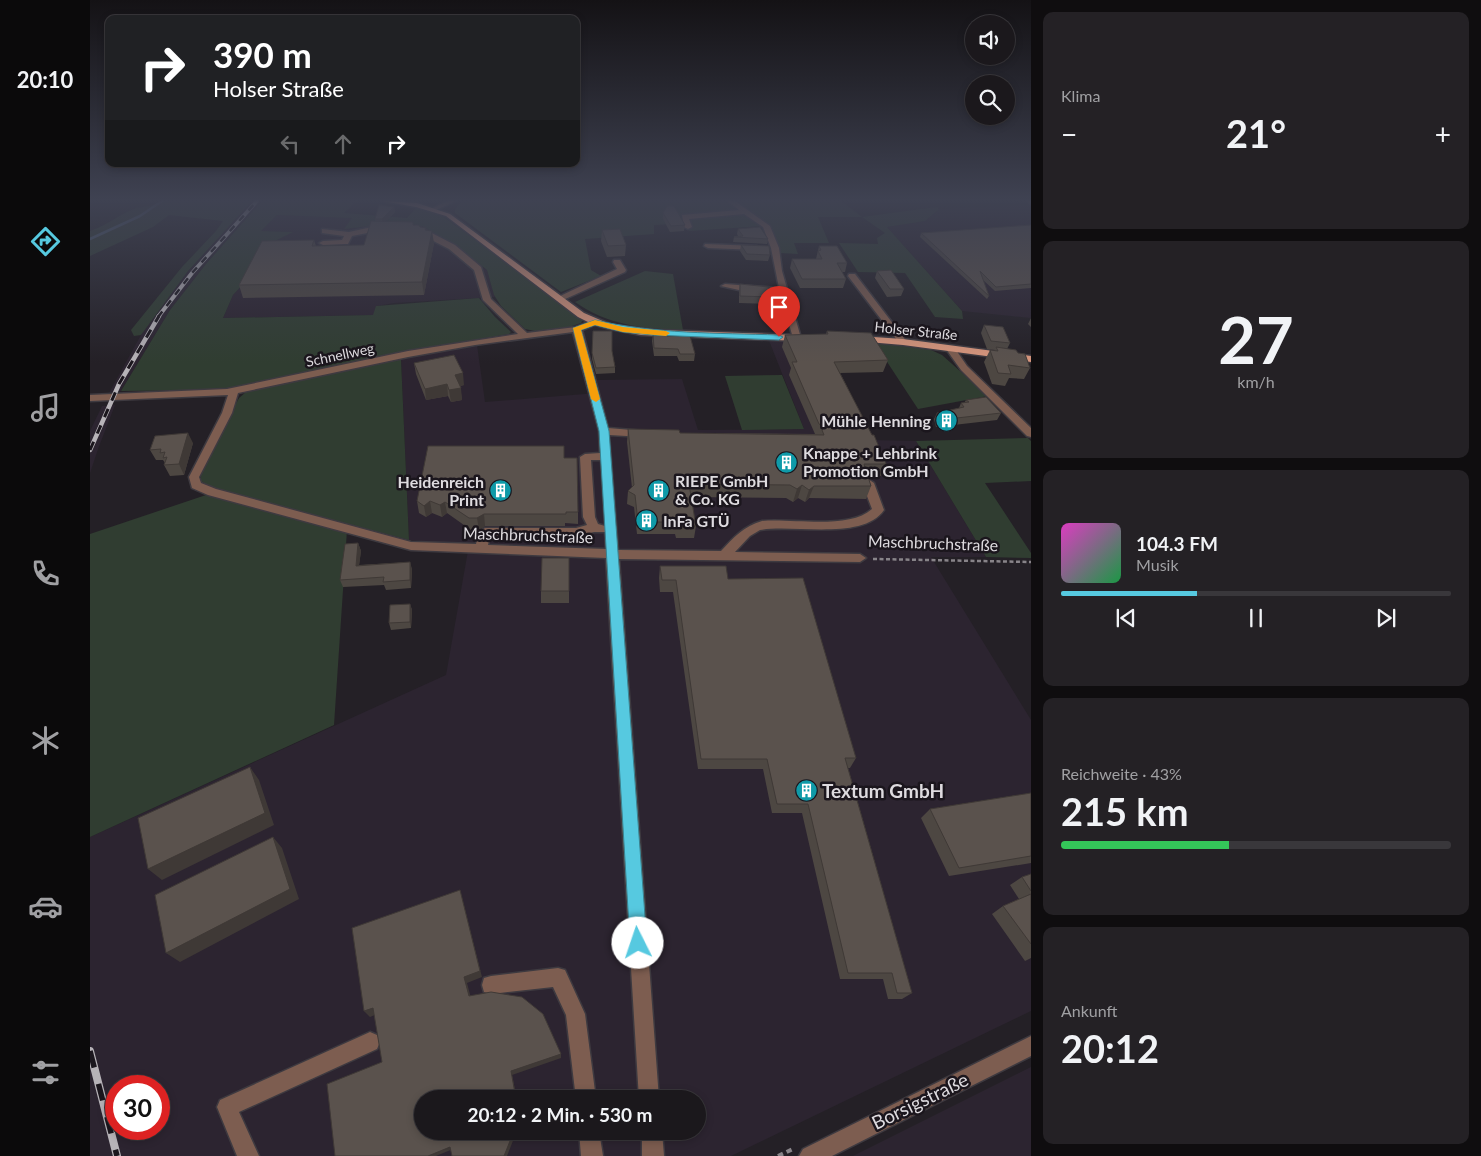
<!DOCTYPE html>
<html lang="de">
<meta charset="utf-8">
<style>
:root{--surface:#1b181c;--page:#242125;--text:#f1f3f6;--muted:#a0a0a3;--line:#39373b;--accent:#56c9e0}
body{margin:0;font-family:Lato,sans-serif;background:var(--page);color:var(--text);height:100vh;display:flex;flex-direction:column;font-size:19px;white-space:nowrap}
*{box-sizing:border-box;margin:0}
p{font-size:16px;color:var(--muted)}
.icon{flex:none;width:28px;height:28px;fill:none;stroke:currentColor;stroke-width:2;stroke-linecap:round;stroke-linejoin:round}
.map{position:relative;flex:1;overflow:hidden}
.sheet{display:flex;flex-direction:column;gap:12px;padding:12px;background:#0f0d0f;width:450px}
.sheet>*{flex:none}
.banner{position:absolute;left:15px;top:15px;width:475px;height:152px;border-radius:10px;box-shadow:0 2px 8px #0003,0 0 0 1px var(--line);background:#202124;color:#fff;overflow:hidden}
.tools{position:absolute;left:875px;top:15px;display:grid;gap:10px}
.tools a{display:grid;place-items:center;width:50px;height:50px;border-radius:50%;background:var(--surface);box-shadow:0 2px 8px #0003,0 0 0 1px var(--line);font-size:25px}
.speed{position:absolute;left:15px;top:1075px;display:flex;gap:10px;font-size:25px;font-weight:700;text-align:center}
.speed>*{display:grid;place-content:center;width:65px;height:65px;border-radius:50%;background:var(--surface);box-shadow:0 2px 8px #0003,0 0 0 1px var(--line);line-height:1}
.speed .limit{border:8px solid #d22;background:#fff;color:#111}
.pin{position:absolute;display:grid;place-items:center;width:42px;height:42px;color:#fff;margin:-51px -21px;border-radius:50% 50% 50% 0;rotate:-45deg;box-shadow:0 0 5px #0007}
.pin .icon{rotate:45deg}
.me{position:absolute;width:55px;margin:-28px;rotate:356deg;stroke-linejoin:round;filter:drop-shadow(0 0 4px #0008)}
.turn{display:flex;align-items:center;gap:18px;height:105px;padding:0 25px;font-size:22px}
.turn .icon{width:65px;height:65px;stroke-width:2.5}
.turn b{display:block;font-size:35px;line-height:42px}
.lanes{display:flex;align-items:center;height:48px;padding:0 25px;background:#0003;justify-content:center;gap:25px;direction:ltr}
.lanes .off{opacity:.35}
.big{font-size:38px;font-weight:700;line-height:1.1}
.sheet .tile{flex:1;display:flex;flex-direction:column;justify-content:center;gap:8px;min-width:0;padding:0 18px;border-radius:10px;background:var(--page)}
.sheet .dial{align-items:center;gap:0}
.dial b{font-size:65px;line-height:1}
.song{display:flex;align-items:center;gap:15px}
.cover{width:60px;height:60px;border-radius:8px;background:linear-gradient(135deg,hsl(310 70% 55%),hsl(140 70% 35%))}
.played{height:5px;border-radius:2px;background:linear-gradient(90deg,var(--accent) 35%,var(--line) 35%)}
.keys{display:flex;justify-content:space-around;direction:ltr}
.heat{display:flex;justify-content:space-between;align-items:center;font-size:28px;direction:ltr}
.charge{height:8px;border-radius:4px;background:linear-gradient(90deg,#34c759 43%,var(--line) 0)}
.trip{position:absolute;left:324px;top:1090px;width:292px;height:50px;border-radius:25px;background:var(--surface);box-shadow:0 2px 8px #0003,0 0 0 1px var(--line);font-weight:700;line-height:50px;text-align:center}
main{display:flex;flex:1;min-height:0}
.tabs{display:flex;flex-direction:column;width:90px;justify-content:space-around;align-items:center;background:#0b0a0b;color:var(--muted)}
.tabs .icon{width:35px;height:35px}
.tabs .active{color:var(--accent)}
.tabs b{font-size:22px;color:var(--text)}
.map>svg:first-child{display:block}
</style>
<main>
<nav class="tabs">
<b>20:10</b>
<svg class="icon active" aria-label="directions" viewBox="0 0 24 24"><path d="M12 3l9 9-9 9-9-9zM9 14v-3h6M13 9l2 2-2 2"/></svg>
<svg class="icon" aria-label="music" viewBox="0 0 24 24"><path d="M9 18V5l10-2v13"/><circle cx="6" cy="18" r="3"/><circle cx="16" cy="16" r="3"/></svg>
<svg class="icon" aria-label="phone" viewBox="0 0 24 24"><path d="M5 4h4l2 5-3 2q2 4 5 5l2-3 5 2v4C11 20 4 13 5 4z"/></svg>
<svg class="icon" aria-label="climate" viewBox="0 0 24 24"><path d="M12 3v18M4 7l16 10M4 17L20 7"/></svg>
<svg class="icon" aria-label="car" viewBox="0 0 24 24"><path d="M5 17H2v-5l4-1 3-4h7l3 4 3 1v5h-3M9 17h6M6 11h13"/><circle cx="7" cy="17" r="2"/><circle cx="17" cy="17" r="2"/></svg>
<svg class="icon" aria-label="filters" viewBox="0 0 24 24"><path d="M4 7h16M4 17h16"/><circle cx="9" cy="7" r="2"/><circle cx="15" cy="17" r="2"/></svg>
</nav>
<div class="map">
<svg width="941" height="1156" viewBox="0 0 941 1156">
<rect width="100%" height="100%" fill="#242026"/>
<!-- built -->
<path fill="#2c2430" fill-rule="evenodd" d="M162,201H172L116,264L80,310L31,391L19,393L51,335L76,298L98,271Z
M940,205L941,318L872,311L797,227L835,221L849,209Z
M187,215L262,218L255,228L290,225L332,226L368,247L397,270L405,297L304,303L287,306L284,315L133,318L143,295L156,281L177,245L202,232L171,231Z
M678,338L730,339L781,440L826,441L896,557H841L941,720V1011L641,1156H0V837L356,675L379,545L319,540L311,359L387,345L395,402L507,393L505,380L592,379L608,430L714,429ZM26,1086H69V1129H26ZM332,1099H608V1131H332Z
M25,405L8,449L0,473V431L12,406Z
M941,1067V1156H763Z"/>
<!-- green -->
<path fill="#303d31" d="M70,201H162L98,271L51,335L44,336L41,330L92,267L126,231L133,221L79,215L63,227L0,256V231C16,226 28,215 44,209C55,205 60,209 70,201Z
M172,201H266L254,213L317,218L326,208L343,212L354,217L493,319L491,323L479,327L445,331L435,329L411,306L404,295L397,270L368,247L332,226L290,225L254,229L262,218L187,215L171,231L203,232L177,245L156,281L143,295L133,318L283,315L286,306L389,298L405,317L421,332L419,334L342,347L137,390L31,391L80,310L116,264Z
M372,201H638L673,226L599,231L602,223L564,225V234L495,239L501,270L511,276L471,292L365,213V209Z
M645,201H751L772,217L847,207L849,209L835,221L797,227L872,311L873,319L845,317L815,273L768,272L749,243L788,244L787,238L795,233L772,217H728L739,243H704L708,254L690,253L680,226Z
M555,271L583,274L593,330C554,329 517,325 485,302Z
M784,342L841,350L852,355L898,396L828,409Z
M311,359L319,540L124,489L111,481V472L149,398L156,392Z
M692,375L714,429L652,430L635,376Z
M938,438L941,441V481L895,483L941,553V558L896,557L826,441Z
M116,495L257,530L244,725L0,837V534Z"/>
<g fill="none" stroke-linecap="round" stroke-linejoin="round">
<!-- stream -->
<path stroke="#51657c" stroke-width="2.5" d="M0,239L50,216L72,201"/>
<defs>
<path id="minor" d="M357,201H366L346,210L341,209Z
M637,201H645L680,226L689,248L692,271L711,338L710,340L707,341L703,338L690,293L649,290L631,286L635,284L689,288L681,248L673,227L654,214L599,219L602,227L598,229L594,227L592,215L649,210Z
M937,201H941V204Z
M282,227H294L298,229L262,236L258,244H255L233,245L229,243L233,241L252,240L254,236L232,233V229L259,232Z
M326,228H332L365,245L391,267L401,299L437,333L486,327L505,320L509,323L492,330L518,428L554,431L559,434L554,437L519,435L528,550L631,551C643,538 654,526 672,521C702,518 759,530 782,509L772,483L778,479L784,483L794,510C773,541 703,524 670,530L660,536L645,552L770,554L776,558L770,562L529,559L569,1099H549L516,558L321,550L118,495L102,488L99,477L132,413L138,395L0,401V395L137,389L318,351L428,334L393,300L384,270L359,249L326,232ZM483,332L509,431L510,453L495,454L490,457L493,517L497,525L486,528H395L389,532L386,544L321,542L126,489L111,483L109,477L142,413L148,393L318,357L385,345ZM501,460H511L515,526L508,524L505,517ZM504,532H515L516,549L398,545L400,536H486Z
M615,244L667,246L671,248L667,250L618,248L614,246Z
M524,260H530L536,270L535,272L473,300L466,298L527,269L523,262Z
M759,274H765L817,342L816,344H810L758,276Z
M861,346L864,347L877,366L941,428V437L937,436L871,370L856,349Z
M468,968L475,970L495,1014L506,1099H486L476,1015L463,987L401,994L394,992L392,985L394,978L401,976Z
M280,1032L287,1035L290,1042L287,1049L149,1112L169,1156H147L127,1107L130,1100Z
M941,1036V1056L742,1156H709L713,1149Z
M489,1131H509L513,1156H491Z
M552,1131H572L574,1156H552Z"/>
<path id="major" d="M292,201L327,203L360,214L494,313L522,325L567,330L709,335L713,338L709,341L551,335L520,329L502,324L488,317L356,216L326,207Z
M769,336L813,339L941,356V362L813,345L766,341V337Z"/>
</defs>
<!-- minor casing -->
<use href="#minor" stroke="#3e3a40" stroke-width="3"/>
<!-- major casing -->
<use href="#major" stroke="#3e3a40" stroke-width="3"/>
<!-- path-far1 -->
<path stroke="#888489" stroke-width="2.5" stroke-dasharray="4 2.5" stroke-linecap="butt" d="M783,559L941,562"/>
<!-- path -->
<path stroke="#888489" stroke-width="4" stroke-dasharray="5.5 4" stroke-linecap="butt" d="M688,1156L705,1148"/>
<!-- minor -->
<use href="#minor" fill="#7d5d50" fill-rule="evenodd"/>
<!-- major -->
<use href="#major" fill="#d9977d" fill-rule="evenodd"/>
<defs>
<path id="rail-far2" d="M68,317L102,273L167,201"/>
<path id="rail-far1" d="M0,450L29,384L69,316"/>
<path id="rail" d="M0,1051L27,1156"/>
</defs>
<!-- rail-far2 casing -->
<use href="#rail-far2" stroke="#b7b3b8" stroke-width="4"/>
<!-- rail-far1 casing -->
<use href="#rail-far1" stroke="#b7b3b8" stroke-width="4.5"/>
<!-- rail casing -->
<use href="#rail" stroke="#b7b3b8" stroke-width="8"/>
<!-- rail-far2 -->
<use href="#rail-far2" stroke="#1b161d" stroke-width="2.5" stroke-dasharray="7" stroke-linecap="butt"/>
<!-- rail-far1 -->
<use href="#rail-far1" stroke="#1b161d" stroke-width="3" stroke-dasharray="9" stroke-linecap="butt"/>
<!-- rail -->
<use href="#rail" stroke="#1b161d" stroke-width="5.5" stroke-dasharray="17" stroke-linecap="butt"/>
</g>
<!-- wall -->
<path fill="#4d4742" d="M304,207L305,212L296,221L324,225L330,227L336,230L344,243L334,295L153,298L149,285L224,240L226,246L274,245L285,221V219Z
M573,213L595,225L594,231L580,232L573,219Z
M941,225V288L905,291L893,280L899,296L897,299L830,237L831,233Z
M648,229L678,239L677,244L643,242L644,237L648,236L647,234Z
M512,230L536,245L535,256L517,257L511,241Z
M651,245L680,255L678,261L656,260L650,251Z
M729,246L757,263L755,272H752L756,279L753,288H710L700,268L702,259H726Z
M787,271L814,289L811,296L797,297L785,278Z
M650,284L681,297L680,304L649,303V292Z
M941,318V327L938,324Z
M894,325L920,343L917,349L940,368L934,379L919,378L915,386L902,384L894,362L900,350L905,351V350L897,349L891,333Z
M503,331L522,351L525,367V373L506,374L502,359Z
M737,331L798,360L793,372L750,373L796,464L791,476H778L781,486L776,499L719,498L715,502L708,498L703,502L696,498L601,497L606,526L604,538H586L585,534H547L544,507L537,504L538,491L542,488L537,442L538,429L590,433L725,434L699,375L701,368L692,347L695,335L736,334Z
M563,334L577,336L605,354L604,361H589L587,356H564L562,341Z
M324,363L374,385L370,386L372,400L361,402L358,396L336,400L326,374Z
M876,400L911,413L907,420L846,427L844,419L847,413L869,408L871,403H874Z
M103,443L94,475L80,476L74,465L75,463L73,460H66L60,450Z
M474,458L488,512V524L475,523V526H395L389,530H381L357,513L352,517L342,513L336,517L329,513L327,501Z
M268,543L271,551L269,565L320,562L322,570L321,588L296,590L294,585L253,587L250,580Z
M479,558V603H451V591Z
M570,566L638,579L766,758L760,768H758L822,993L812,999H798L793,979H750L712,813H682L673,769H608L583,592H570L569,578Z
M320,604L322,610L321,628L301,630L299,623Z
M941,793V863L859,876L831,818L840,809Z
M941,874V958L935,961L902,914L913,906L929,899L920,885L932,877Z"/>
<!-- shaded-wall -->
<path fill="#3f3936" d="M304,207L305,212L293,225L292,219Z
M342,231L344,243L334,295L332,282Z
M373,373L374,385L366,387L365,375Z
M357,384L358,396L336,400L335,389Z
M371,388L372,400L361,402L359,390Z
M98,433L103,443L94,475L89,464Z
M712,485L708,498L703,502L707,489Z
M724,486L719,498L715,502L719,490Z
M340,501L342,513L336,517L334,506Z
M355,502L357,513L352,517L350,505Z
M394,514L395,526L389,530L387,518Z
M268,543L271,551L268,573L266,566Z
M320,562L322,570L321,588L320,580Z
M320,604L322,610L321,628L320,622Z
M160,767L169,780L184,825L72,880L58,869Z
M183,837L192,848L209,899L90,962L76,953Z
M370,890L392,977L377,983L382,1002L379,996L374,977Z
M283,1008L289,1013L280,1017L274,1011Z
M471,1054V1058L422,1075L427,1099H426L421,1071Z
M424,1131H426V1133L417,1156H414Z
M360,1147L363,1149L346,1156H338Z"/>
<!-- building -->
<path fill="#5a524d" stroke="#3f3936" d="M289,205L304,207L292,219H285Z
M577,206H584L595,225L581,226L573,213Z
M281,221L323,222V225H329L330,227L336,228L335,230L342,231L332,282L149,285L172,241L224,240L222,246L274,245Z
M941,225V284L906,287L890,271L899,296L831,233Z
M670,227L678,239L644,237L653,236L648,229Z
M530,229L536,245L518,246L512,230Z
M651,245L679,246L680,255L657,254Z
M729,246H747L757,263H747L756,279H712L702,259H732L728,251L731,250Z
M801,270L814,289H800L787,271Z
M650,284L679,287L681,297L650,296Z
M894,325L913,327L920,343L901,341Z
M503,331H522V351L525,367L506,368L502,353Z
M737,331L781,333L798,360L744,362L782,435H784L796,464H774L781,486H724L719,490L712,485L707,489L700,485L599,484L606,526H588L587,522H548L545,495L538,491L544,485L538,429L589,430L590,433L734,435L732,430L734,427L729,424L702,362H707L695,335L738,334Z
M563,334H577V336H600L605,354H590L588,349L564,348Z
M906,347L926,350L928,353L935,354L940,368L918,365L921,374L908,373L900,350L908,351Z
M364,355L373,373L365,375L371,388L359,390L357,384L335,389L324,363Z
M896,397L911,413L849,420L847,413L874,407L871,403L879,402L876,400Z
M98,433L89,464L74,465L77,457L73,458L75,452L70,453L71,449L60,450L65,436Z
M338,446H474V458H487L488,512H476V514H394L387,518H379L355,502L350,505L340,501L334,506L327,501Z
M268,543L266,566L320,562V580L293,582L294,577L250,580L255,544Z
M452,558H479V591H451Z
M570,566H636L638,579L713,578L766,758H755L822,993H807L802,973H758L718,804H687L677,759H611L586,580H572Z
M320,604V622L299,623L300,605Z
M160,767L175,813L58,869L48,818Z
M941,793V856L869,868L840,809Z
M183,837L200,889L76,953L65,895Z
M941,874V891L932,877Z
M370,890L390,971L374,977L379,996L401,992L432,997L453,1014L471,1054L421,1071L426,1099H332V1131H424L414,1156H362L360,1147L338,1156H245L237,1084L292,1062L283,1008L274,1011L262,928Z
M941,894V944L913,906Z"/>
<!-- sky -->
<linearGradient id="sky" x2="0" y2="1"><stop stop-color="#141215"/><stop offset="0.55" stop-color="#3f4252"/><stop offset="1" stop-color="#3f4252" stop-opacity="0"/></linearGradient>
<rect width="941" height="363" fill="url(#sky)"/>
<!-- route -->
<path fill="#56c9e0" stroke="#388392" d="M505,320C565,334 627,333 689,335L693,337L689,340L563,335L533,332L505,325L491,330L519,431L557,943L554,949L548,951L543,949L540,943L509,431L483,328Z"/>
<!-- slow -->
<path fill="#f59e0b" d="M505,320L533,327L576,331L580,333L576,336L533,332L505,325L491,330L510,399L506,402L501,399L483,328Z"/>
<!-- icons -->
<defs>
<symbol id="building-disc" viewBox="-11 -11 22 22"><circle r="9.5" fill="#0f9aa8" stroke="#1b161d"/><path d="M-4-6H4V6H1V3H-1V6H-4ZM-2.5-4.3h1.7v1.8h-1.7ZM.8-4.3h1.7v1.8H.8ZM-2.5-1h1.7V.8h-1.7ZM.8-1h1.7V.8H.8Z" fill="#fff"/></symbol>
</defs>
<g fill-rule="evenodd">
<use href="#building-disc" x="844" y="408" width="25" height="25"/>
<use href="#building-disc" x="684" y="450" width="25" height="25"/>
<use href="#building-disc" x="556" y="478" width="25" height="25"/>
<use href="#building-disc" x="398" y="478" width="25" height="25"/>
<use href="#building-disc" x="544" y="508" width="25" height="25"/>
<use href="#building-disc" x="704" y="778" width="25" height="25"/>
</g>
<g text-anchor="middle" stroke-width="5" stroke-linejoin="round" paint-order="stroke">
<!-- far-street labels -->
<g font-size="14" fill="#dedbdf" stroke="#1b161d">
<text transform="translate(826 331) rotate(6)" y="5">Holser Straße</text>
<text transform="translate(250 355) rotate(-12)" y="5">Schnellweg</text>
</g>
<!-- poi labels -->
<g font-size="16" font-weight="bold" fill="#dedbdf" stroke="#1b161d" text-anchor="start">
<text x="841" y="427" text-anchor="end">Mühle Henning</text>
<text x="713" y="459">Knappe + Lehbrink<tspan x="713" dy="18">Promotion GmbH</tspan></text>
<text x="585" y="487">RIEPE GmbH<tspan x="585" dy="18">&amp; Co. KG</tspan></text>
<text x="394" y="488" text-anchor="end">Heidenreich<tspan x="394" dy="18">Print</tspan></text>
<text x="573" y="527">InFa GTÜ</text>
</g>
<!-- street labels -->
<g font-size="16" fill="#dedbdf" stroke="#1b161d">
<text transform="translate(438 535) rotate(2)" y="6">Maschbruchstraße</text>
<text transform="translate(843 543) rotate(2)" y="6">Maschbruchstraße</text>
</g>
<!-- near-poi labels -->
<g font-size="19" font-weight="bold" fill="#dedbdf" stroke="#1b161d" text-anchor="start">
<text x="732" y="798">Textum GmbH</text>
</g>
<!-- near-street labels -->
<g font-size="19" fill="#dedbdf" stroke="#1b161d">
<text transform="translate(830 1101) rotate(-26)" y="7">Borsigstraße</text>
</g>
</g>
</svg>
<div class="tools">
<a><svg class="icon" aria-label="sound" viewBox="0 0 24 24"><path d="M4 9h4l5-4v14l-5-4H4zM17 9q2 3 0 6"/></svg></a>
<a><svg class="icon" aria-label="search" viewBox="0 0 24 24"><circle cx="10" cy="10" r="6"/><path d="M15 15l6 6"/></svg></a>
</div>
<div class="speed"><div class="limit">30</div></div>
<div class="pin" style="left:689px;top:337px;background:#d93025"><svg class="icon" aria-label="arrive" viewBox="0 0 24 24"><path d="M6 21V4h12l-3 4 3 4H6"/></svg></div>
<svg class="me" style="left:548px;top:943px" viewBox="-20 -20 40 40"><circle r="19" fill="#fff"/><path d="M0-13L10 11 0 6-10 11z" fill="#56c9e0"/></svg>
<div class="trip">20:12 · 2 Min. · 530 m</div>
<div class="banner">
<div class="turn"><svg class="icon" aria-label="right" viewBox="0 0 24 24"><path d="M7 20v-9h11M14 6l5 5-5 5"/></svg><div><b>390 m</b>Holser Straße</div></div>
<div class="lanes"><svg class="icon off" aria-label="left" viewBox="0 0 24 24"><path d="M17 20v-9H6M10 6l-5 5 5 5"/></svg><svg class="icon off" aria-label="ahead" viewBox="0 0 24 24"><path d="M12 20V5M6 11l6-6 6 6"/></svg><svg class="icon" aria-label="right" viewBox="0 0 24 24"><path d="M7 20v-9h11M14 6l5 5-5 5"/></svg></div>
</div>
</div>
<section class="sheet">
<div class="tile"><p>Klima</p>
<div class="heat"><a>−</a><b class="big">21°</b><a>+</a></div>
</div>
<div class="tile dial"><b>27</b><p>km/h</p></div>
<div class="tile">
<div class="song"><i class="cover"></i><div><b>104.3 FM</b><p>Musik</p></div></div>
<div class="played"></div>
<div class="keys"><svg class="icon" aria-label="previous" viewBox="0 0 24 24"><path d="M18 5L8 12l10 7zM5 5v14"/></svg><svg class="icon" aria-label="pause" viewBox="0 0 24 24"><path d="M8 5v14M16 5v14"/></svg><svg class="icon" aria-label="next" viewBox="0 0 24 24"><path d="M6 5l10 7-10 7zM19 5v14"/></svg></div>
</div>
<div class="tile"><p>Reichweite · 43%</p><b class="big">215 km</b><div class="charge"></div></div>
<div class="tile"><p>Ankunft</p><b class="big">20:12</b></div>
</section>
</main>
